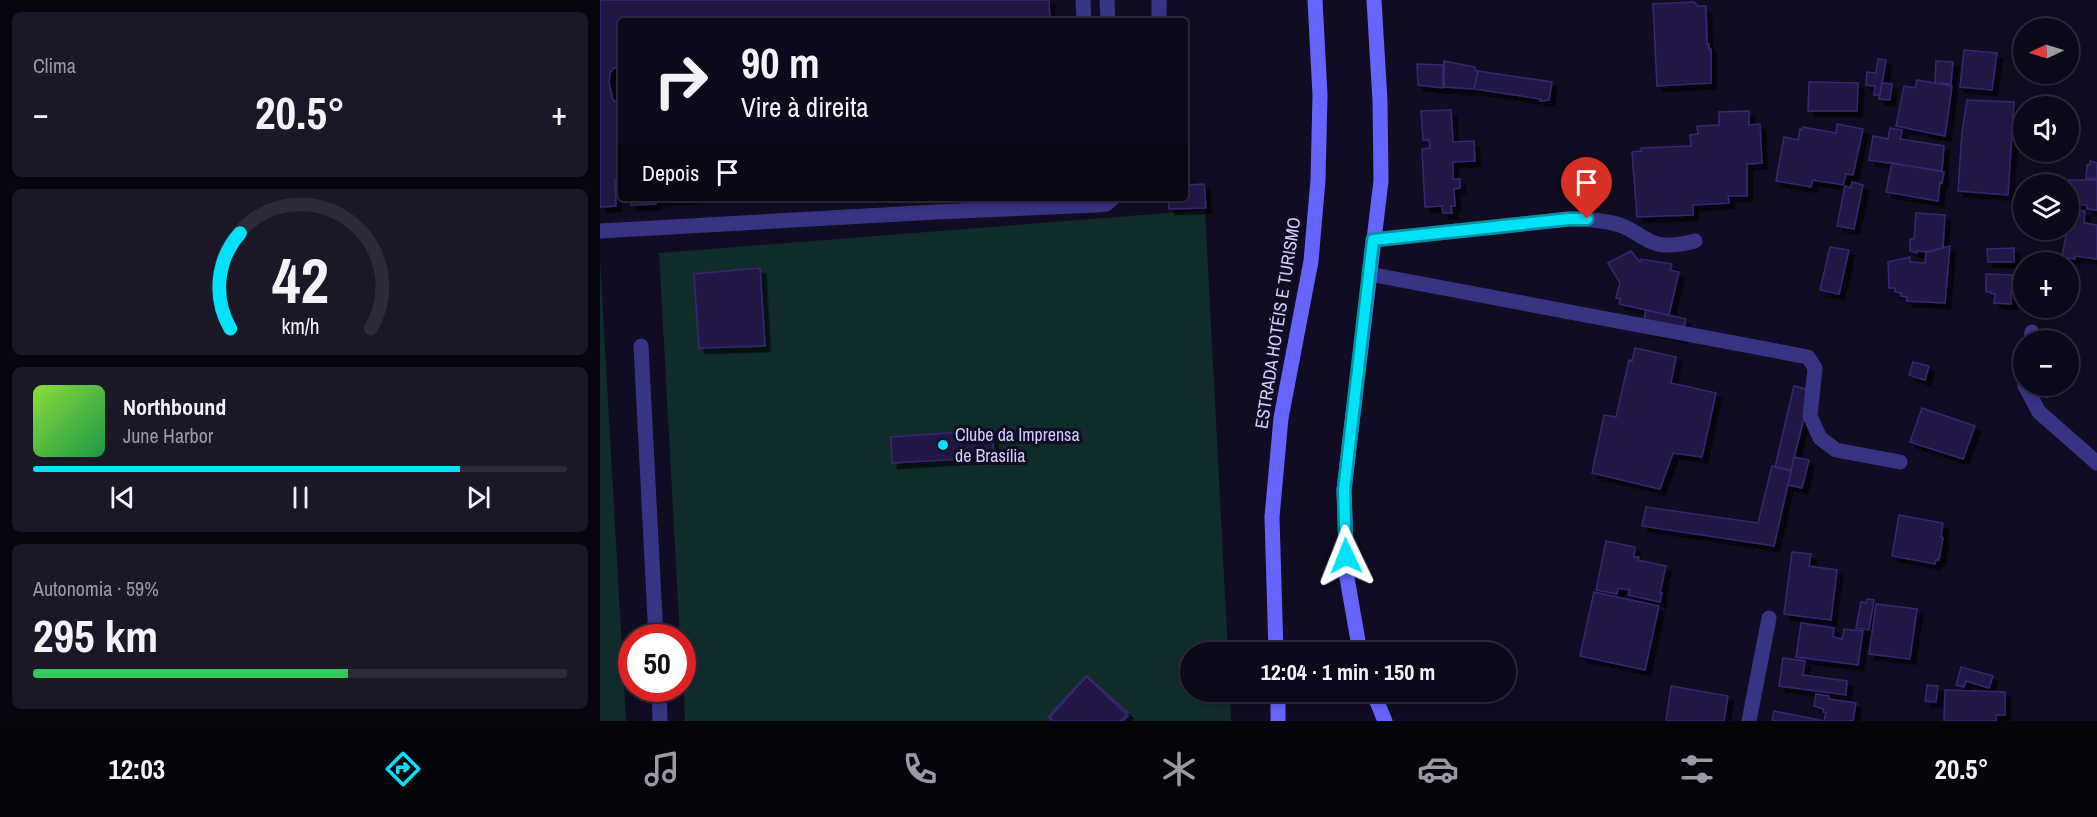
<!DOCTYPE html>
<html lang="pt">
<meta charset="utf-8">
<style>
:root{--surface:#0c091a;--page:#1a1727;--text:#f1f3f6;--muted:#9a9aa2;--line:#2c2a39;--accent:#00e2f8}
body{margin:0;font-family:"Archivo Narrow",sans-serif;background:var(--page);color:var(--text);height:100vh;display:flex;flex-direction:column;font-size:22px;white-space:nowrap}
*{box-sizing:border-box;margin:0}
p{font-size:20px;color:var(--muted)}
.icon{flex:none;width:33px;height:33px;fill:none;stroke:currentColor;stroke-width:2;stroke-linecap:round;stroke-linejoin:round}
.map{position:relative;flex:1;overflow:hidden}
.side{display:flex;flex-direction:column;gap:12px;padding:12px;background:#07050e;width:600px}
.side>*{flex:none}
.guide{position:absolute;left:18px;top:18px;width:570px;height:183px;border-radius:6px;box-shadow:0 3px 9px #0003,0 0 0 2px var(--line);background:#0c091a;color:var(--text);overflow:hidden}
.needle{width:39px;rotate:266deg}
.tools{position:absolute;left:1413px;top:18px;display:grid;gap:12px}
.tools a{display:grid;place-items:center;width:66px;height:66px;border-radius:50%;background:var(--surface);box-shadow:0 3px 9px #0003,0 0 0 2px var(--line);font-size:30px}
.speed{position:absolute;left:18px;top:624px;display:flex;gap:12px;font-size:30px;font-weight:700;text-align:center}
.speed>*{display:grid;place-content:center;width:78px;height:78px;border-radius:50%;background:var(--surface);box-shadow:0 3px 9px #0003,0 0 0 2px var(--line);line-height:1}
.speed .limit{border:9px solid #d22;background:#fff;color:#111}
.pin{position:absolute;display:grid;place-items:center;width:51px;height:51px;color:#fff;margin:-62px -26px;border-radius:50% 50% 50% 0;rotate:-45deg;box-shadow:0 0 6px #0007}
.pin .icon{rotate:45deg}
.me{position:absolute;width:66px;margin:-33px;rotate:358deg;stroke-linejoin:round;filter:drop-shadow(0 0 4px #0008)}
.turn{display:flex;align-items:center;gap:21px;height:126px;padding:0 24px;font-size:27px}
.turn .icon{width:78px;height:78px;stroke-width:2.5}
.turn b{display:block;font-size:42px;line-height:51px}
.then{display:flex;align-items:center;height:57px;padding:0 24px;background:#0003;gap:12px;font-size:22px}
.big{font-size:45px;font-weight:800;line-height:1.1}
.side .card{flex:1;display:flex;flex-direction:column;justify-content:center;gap:9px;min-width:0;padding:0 21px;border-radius:9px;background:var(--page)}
.side .dial{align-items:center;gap:0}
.dial svg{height:156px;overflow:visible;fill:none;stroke:var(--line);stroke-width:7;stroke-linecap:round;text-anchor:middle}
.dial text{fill:var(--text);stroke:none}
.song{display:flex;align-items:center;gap:18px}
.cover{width:72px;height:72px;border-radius:9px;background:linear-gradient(135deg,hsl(90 70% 55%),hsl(140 70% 35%))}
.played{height:6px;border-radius:3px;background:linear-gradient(90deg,var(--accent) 80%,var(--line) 80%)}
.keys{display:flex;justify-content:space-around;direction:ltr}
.heat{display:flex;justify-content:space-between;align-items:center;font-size:33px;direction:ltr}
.charge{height:9px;border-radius:4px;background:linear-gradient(90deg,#34c759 59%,var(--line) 0)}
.trip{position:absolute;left:580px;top:642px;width:336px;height:60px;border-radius:30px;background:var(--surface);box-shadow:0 3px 9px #0003,0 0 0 2px var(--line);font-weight:800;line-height:60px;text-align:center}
.tabs{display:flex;height:96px;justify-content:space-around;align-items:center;background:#05040a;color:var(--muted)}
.tabs .icon{width:42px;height:42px}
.tabs .current{color:var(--accent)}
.tabs b{font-size:27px;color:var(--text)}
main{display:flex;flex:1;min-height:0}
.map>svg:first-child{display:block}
</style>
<main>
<section class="side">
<div class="card"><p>Clima</p>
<div class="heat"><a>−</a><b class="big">20.5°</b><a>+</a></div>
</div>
<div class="card dial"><svg viewBox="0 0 100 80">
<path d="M14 69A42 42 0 1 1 86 69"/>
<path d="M14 69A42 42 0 0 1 19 20" stroke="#00e2f8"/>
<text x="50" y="56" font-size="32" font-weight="700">42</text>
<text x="50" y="72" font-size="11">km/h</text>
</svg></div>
<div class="card">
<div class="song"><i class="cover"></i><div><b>Northbound</b><p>June Harbor</p></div></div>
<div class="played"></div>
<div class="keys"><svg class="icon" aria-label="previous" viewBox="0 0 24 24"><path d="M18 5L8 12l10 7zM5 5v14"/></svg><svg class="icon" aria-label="pause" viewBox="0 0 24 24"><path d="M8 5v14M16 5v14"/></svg><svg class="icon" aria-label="next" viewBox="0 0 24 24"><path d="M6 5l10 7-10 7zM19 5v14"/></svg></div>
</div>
<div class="card"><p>Autonomia · 59%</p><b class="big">295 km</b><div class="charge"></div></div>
</section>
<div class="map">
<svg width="1497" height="721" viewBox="0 0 1497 721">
<defs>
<filter id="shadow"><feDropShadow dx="5.5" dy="5.5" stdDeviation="0" flood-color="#0009"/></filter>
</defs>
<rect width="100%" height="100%" fill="#100c22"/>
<!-- green -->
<path fill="#0f2c2b" d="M605,210L628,652H591V692H630L631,721H85L82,638L80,637L59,253Z
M0,258L26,721H0Z"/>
<!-- building -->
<path fill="#201744" stroke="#362871" stroke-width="1.5" filter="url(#shadow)" d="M0,0H449L450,21H21V71L19,68H14L10,73L9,83L13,100L17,102L21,101V189V179L15,180L16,206L0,207Z
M1094,2L1098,6H1106L1107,44H1109V49H1111V83L1057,86L1053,4Z
M1364,50L1397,53L1392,90L1360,87Z
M1278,59L1286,60L1280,95H1274L1275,86L1266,85L1267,72L1276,73Z
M844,61L875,67V70L878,71L874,89L844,87Z
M1336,61L1353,62L1351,84L1335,83Z
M817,64L843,65V88L818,85Z
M878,71L952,82L949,100L940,101L941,99L874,89Z
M1317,80L1352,86L1345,136L1296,126L1304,86L1315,88Z
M1209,82L1258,83L1257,111H1208Z
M1282,83L1292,84L1290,100L1279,99Z
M1367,100L1414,102L1408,195L1358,191L1362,132Z
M851,110L853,142L874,141L875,161L853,162V179H860V188L854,189L855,206H851L852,213H843L842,206L825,207L822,149L830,148L829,140H823L821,111Z
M1149,111V125L1160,124L1162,163L1147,164V196H1128L1129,203L1093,205V215L1037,217L1032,152L1041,151V148L1091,146L1090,135L1098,134L1097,126L1119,125V112Z
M1237,124L1263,129L1253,175L1246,174L1243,185L1213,180L1211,187L1176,181L1184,137L1198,140L1200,129L1202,130L1203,127L1236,133Z
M1290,128L1302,130L1300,139L1344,146L1342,171L1269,160L1273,136L1288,139Z
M1490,161L1497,163V179L1486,178L1487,165H1490Z
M1292,163L1344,172L1342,183L1340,182L1338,201L1286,192Z
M1467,180H1497V210L1487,209V205L1470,204L1471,187L1467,184Z
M1252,182L1263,185L1254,229L1237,226L1245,186L1251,188Z
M604,184L606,208L569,209L568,198H585L586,185Z
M31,198H94L56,200V204L31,205Z
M1469,209L1485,211L1484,223L1497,225V259L1475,256V259L1462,257L1467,230H1468Z
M1316,213L1345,215L1343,248L1328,252L1317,251V253L1310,251V239H1314Z
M1350,246L1345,303L1307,301V297L1301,296V293L1295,292V288H1289L1288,262L1310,257V262L1325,263L1326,252Z
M1230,247L1249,250L1239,294L1220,290Z
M1414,248V262H1388L1387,249Z
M1031,251L1040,262L1041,259L1072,264L1070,270L1079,272L1069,315L1019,304L1021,299L1016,298L1020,283L1008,263Z
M160,268L165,346L99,348L94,274Z
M1386,274L1412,275L1411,304L1394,303L1395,294H1391V292H1386Z
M1046,310L1086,319L1082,338L1042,329Z
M1035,348L1076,357L1071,383L1116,393L1102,457L1073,453L1060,489L992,473L1004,415L1016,417L1029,360L1032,361Z
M1424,355V382L1414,372L1417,369L1416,368L1423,361L1420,358Z
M1313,362L1329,366L1325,380L1309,375Z
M1194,386L1211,390L1191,470L1175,467Z
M1322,408L1375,426L1363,459L1310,442Z
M392,430L394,457L292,463L291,437Z
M1194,457L1209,460L1202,488L1188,485Z
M1172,466L1191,471L1174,546L1042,526L1046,507L1158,523Z
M1299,515L1343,523L1341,537L1343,538L1339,560H1336L1335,564L1292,556Z
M1006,541L1035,547L1034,557H1039L1038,560L1066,566L1060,593H1062L1060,602L1028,595L1030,590L1018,588L1017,594L996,590Z
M1192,552L1211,554L1209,566L1237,570L1231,620L1184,614Z
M994,592L1059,606L1045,670L980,656Z
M1267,599L1274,600L1269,630L1256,628L1261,602L1266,603Z
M1276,604L1317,609L1310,659L1269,654Z
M1201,623L1234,628L1233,637L1242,639L1244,629L1263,631L1258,665L1196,657Z
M1183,658L1205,661L1203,675L1247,681L1246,695L1179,686Z
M1361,667L1393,676L1389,688L1366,681L1364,687L1356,685Z
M486,676L528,716L523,721H452L448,717Z
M487,676L528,713L520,721H454L450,717Z
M1327,685L1338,686L1336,702L1325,701Z
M1071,686L1128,696L1124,721H1066Z
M1345,690L1405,692V715H1396V721H1344Z
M1216,694L1229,696V699L1256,703L1253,721H1224L1226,713L1223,712V709L1214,706Z
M1174,711L1224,721H1172Z"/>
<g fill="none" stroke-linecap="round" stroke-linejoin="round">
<!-- lane -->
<path stroke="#373484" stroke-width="15" d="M483,0L484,21
M507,0L508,21
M559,0V21
M496,198V205L506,204L513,198
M0,231L336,212L496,205
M773,240L969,219C986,219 1004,220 1020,225C1033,229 1044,241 1058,244C1069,247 1083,244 1095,241
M41,346L56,638
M59,688L60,721"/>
<!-- street -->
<path stroke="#373484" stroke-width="15" d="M769,274L1208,357L1215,368L1210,416L1220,438L1236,450L1300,462
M1431,340L1432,332
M1425,386L1439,412L1497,463
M1149,721L1169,618"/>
<!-- secondary -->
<path stroke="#6664ff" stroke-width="15" d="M676,652L672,517L681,418L711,261L718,180L720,95L715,0
M760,652L747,578L744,490L781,181L780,101L774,0
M773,692L785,721
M678,721V692"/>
</g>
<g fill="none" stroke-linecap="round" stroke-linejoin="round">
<defs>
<path id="route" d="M746,556L744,490L773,240L969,219H987"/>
</defs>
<!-- route casing -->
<use href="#route" stroke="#0093a1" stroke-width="15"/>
<!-- route -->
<use href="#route" stroke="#00e2f8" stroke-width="10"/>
</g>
<!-- markers -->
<circle fill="#00e2f8" stroke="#100c22" stroke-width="2" cx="343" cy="445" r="6"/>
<g text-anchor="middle" stroke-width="6" stroke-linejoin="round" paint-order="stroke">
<!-- street labels -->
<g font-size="18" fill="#d2cdff" stroke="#100c22">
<text transform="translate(678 323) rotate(-81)" y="6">ESTRADA HOTÉIS E TURISMO</text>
</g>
<!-- poi labels -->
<g font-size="18" fill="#d2cdff" stroke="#100c22" text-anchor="start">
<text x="355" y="441">Clube da Imprensa<tspan x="355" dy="21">de Brasília</tspan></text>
</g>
</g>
</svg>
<div class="tools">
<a><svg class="needle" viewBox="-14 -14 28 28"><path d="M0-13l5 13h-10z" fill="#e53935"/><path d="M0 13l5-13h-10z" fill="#9a9aa2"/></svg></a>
<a><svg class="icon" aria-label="sound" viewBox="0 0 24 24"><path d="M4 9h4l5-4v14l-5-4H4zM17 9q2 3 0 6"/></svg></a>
<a><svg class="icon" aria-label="layers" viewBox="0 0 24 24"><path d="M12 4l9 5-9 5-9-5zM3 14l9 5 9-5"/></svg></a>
<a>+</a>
<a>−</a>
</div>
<div class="speed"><div class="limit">50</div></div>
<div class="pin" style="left:987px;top:219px;background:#d93025"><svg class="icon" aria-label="arrive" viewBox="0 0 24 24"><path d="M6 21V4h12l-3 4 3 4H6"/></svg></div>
<svg class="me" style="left:746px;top:556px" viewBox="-20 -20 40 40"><path d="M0-17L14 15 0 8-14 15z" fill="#00e2f8" stroke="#fff" stroke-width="4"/></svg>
<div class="trip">12:04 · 1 min · 150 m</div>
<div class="guide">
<div class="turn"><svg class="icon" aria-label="right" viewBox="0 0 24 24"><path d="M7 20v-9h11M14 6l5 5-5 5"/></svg><div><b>90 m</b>Vire à direita</div></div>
<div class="then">Depois<svg class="icon" aria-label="arrive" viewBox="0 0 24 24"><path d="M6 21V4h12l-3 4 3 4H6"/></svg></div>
</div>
</div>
</main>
<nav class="tabs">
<b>12:03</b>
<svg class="icon current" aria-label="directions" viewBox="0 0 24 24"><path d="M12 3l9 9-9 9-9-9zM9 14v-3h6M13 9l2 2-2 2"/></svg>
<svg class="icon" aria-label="music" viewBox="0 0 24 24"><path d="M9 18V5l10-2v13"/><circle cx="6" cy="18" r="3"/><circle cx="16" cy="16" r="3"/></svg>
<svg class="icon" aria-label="phone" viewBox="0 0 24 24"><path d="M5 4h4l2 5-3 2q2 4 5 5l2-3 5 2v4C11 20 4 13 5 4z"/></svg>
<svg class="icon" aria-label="climate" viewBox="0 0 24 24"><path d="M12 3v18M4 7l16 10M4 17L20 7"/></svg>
<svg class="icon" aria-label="car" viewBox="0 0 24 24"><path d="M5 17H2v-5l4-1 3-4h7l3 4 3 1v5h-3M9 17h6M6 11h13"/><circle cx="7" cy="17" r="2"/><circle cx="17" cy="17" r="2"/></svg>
<svg class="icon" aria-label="filters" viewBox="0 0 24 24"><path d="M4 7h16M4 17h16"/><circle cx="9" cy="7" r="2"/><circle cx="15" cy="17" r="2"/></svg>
<b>20.5°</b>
</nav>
